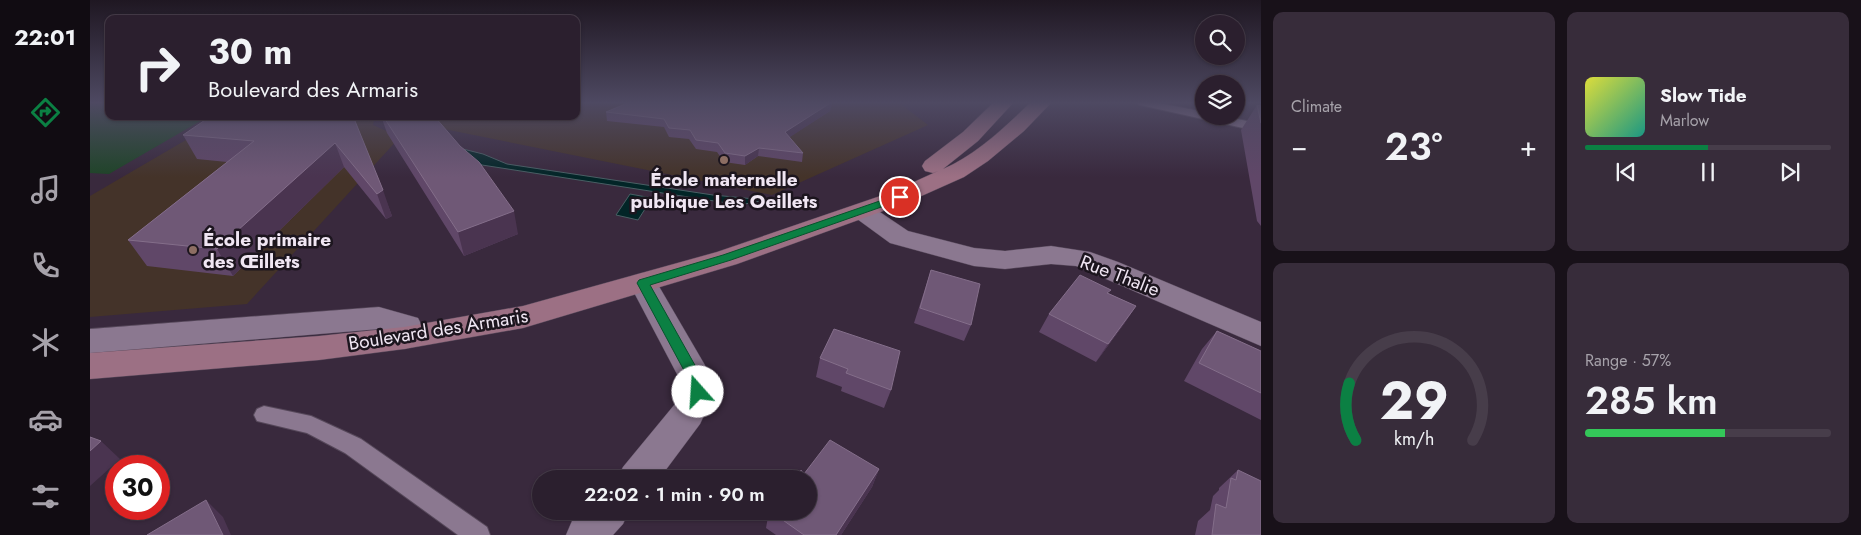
<!DOCTYPE html>
<meta charset="utf-8">
<style>
:root{--surface:#2b1f2e;--page:#372c3a;--text:#f1f3f6;--muted:#a6a2aa;--line:#473d4a;--accent:#0b8043}
body{margin:0;font-family:Jost,sans-serif;background:var(--page);color:var(--text);height:100vh;display:flex;flex-direction:column;font-size:19px;white-space:nowrap}
*{box-sizing:border-box;margin:0}
p{font-size:16px;color:var(--muted)}
.icon{flex:none;width:28px;height:28px;fill:none;stroke:currentColor;stroke-width:2;stroke-linecap:round;stroke-linejoin:round}
.map{position:relative;flex:1;overflow:hidden}
.sheet{display:flex;flex-direction:column;gap:12px;padding:12px;background:#181119;width:600px}
.sheet>*{flex:none}
.hud{position:absolute;left:15px;top:15px;width:475px;height:105px;border-radius:10px;box-shadow:0 1px 4px #0004,0 0 0 1px var(--line);background:#2b1f2e;color:var(--text);overflow:hidden}
.tools{position:absolute;left:1105px;top:15px;display:grid;gap:10px}
.tools a{display:grid;place-items:center;width:50px;height:50px;border-radius:50%;background:var(--surface);box-shadow:0 1px 4px #0004,0 0 0 1px var(--line);font-size:25px}
.speed{position:absolute;left:15px;top:455px;display:flex;gap:10px;font-size:25px;font-weight:700;text-align:center}
.speed>*{display:grid;place-content:center;width:65px;height:65px;border-radius:50%;background:var(--surface);box-shadow:0 1px 4px #0004,0 0 0 1px var(--line);line-height:1}
.speed .limit{border:8px solid #d22;background:#fff;color:#111}
.pin{position:absolute;display:grid;place-items:center;width:42px;height:42px;color:#fff;margin:-21px;border:2px solid #fff;border-radius:50%;box-shadow:0 1px 5px #0007}
.me{position:absolute;width:55px;margin:-28px;rotate:341deg;stroke-linejoin:round;filter:drop-shadow(0 0 4px #0008)}
.turn{display:flex;align-items:center;gap:18px;height:105px;padding:0 20px;font-size:22px}
.turn .icon{width:65px;height:65px;stroke-width:2.5}
.turn b{display:block;font-size:35px;line-height:42px}
.big{font-size:38px;font-weight:600;line-height:1.1}
.sheet .tile{flex:1;display:flex;flex-direction:column;justify-content:center;gap:8px;min-width:0;padding:0 18px;border-radius:10px;background:var(--page)}
.sheet .dial{align-items:center;gap:0}
.dial svg{height:130px;overflow:visible;fill:none;stroke:var(--line);stroke-width:7;stroke-linecap:round;text-anchor:middle}
.dial text{fill:var(--text);stroke:none}
.song{display:flex;align-items:center;gap:15px}
.cover{width:60px;height:60px;border-radius:8px;background:linear-gradient(135deg,hsl(60 70% 55%),hsl(170 70% 35%))}
.played{height:5px;border-radius:2px;background:linear-gradient(90deg,var(--accent) 50%,var(--line) 50%)}
.keys{display:flex;justify-content:space-around;direction:ltr}
.heat{display:flex;justify-content:space-between;align-items:center;font-size:28px;direction:ltr}
.charge{height:8px;border-radius:4px;background:linear-gradient(90deg,#34c759 57%,var(--line) 0)}
.sheet .tiles{flex:1;display:grid;gap:12px;grid-template-columns:repeat(2,1fr)}
.trip{position:absolute;left:442px;top:470px;width:285px;height:50px;border-radius:25px;background:var(--surface);box-shadow:0 1px 4px #0004,0 0 0 1px var(--line);font-weight:600;line-height:50px;text-align:center}
main{display:flex;flex:1;min-height:0}
.tab-bar{display:flex;flex-direction:column;width:90px;justify-content:space-around;align-items:center;background:#110c12;color:var(--muted)}
.tab-bar .icon{width:35px;height:35px}
.tab-bar .current{color:var(--accent)}
.tab-bar b{font-size:22px;color:var(--text)}
.map>svg:first-child{display:block}
</style>
<main>
<nav class="tab-bar">
<b>22:01</b>
<svg class="icon current" aria-label="directions" viewBox="0 0 24 24"><path d="M12 3l9 9-9 9-9-9zM9 14v-3h6M13 9l2 2-2 2"/></svg>
<svg class="icon" aria-label="music" viewBox="0 0 24 24"><path d="M9 18V5l10-2v13"/><circle cx="6" cy="18" r="3"/><circle cx="16" cy="16" r="3"/></svg>
<svg class="icon" aria-label="phone" viewBox="0 0 24 24"><path d="M5 4h4l2 5-3 2q2 4 5 5l2-3 5 2v4C11 20 4 13 5 4z"/></svg>
<svg class="icon" aria-label="climate" viewBox="0 0 24 24"><path d="M12 3v18M4 7l16 10M4 17L20 7"/></svg>
<svg class="icon" aria-label="car" viewBox="0 0 24 24"><path d="M5 17H2v-5l4-1 3-4h7l3 4 3 1v5h-3M9 17h6M6 11h13"/><circle cx="7" cy="17" r="2"/><circle cx="17" cy="17" r="2"/></svg>
<svg class="icon" aria-label="filters" viewBox="0 0 24 24"><path d="M4 7h16M4 17h16"/><circle cx="9" cy="7" r="2"/><circle cx="15" cy="17" r="2"/></svg>
</nav>
<div class="map">
<svg width="1171" height="535" viewBox="0 0 1171 535">
<rect width="100%" height="100%" fill="#39293d"/>
<!-- education -->
<path fill="#443329" d="M486,102H808L838,125L682,195L319,122L365,116H486Z
M137,116H285L283,125L310,137L157,304L0,317V196Z"/>
<!-- green -->
<path fill="#1f4428" d="M0,102H19V116H119L19,174L0,173Z"/>
<!-- water -->
<path fill="#022527" stroke="#495f64" d="M365,147L393,154L417,164L623,195L675,200L650,205L392,165Z
M540,194L562,198L548,220L526,215Z"/>
<g fill="none" stroke-linecap="round" stroke-linejoin="round">
<defs>
<path id="service" d="M1044,102H1064L1114,112V116H1133L1171,124V132L1050,105Z
M174,406L221,416L271,439L397,527L400,535H368L255,453L217,433L167,421L164,415L167,409Z"/>
<path id="minor" d="M772,204L781,206L818,231L884,248L915,251L961,246L1000,252L1028,262L1171,322V346L986,266L961,264L915,269L884,266L800,243L763,216L760,211L763,206Z
M553,273L563,276L567,283L616,367L625,392L610,424L569,479H527L533,467L585,404L591,392L588,376L539,283L543,276Z
M289,307L328,318L332,326L330,338L325,346L314,349L303,346L298,338L300,332L289,329L0,353V329Z
M491,511H539L533,524L523,535H476L482,521Z"/>
<path id="secondary" d="M904,102H924L888,141L853,169C886,155 916,126 941,102H962L934,131L898,161L874,177L818,202L647,264L433,328L314,349L229,360L0,379V353L229,336L314,327L433,306L627,252L802,192L848,171L843,173L835,171L832,166L835,161L873,132Z"/>
</defs>
<!-- service casing -->
<use href="#service" stroke="#56485a" stroke-width="2"/>
<!-- minor casing -->
<use href="#minor" stroke="#56485a" stroke-width="1"/>
<!-- secondary casing -->
<use href="#secondary" stroke="#56485a" stroke-width="1"/>
<!-- service -->
<use href="#service" fill="#8b7890" fill-rule="evenodd"/>
<!-- minor -->
<use href="#minor" fill="#8b7890" fill-rule="evenodd"/>
<!-- secondary -->
<use href="#secondary" fill="#9c7084" fill-rule="evenodd"/>
</g>
<!-- wall -->
<path fill="#604768" d="M742,102L740,111L699,137L713,153L712,162L668,156L655,165L634,162L627,152L606,149L599,139L579,137L574,127L517,121L516,112Z
M1167,105L1171,106V226L1167,221L1151,130Z
M263,116L302,216L296,219L254,167L143,276L57,266L38,240L137,162L107,159L93,135Z
M291,116H340L428,234L374,256L297,133Z
M841,270L881,325L874,341L824,323Z
M1018,293L1046,306L1034,324L1006,362L949,332L959,314Z
M744,329L801,390L794,408L751,391L752,387L726,377L730,358Z
M1127,331L1171,351V420L1094,381L1112,349Z
M789,469L782,487L751,535H686L676,528L679,511L714,474Z
M1148,470L1171,535H1105L1108,521L1120,510L1123,496L1129,490V488Z"/>
<!-- shaded-wall -->
<path fill="#4a3450" d="M742,102L740,111L694,141L695,132Z
M245,143L254,167L143,276L127,249Z
M669,148L668,156L655,165V156Z
M293,190L302,216L296,219L287,194Z
M424,211L428,234L374,256L368,232Z
M1046,306L1034,324L1006,362L1018,344Z
M11,441L30,459L0,486V451Z
M789,469L782,487L751,535H746Z
M116,500L133,517L141,535H133Z"/>
<!-- building -->
<path fill="#6f5876" stroke="#846e8a" d="M540,102H742L695,132L713,153L669,148L655,156L635,153L628,143L606,140L600,130L579,128L574,119L516,112Z
M1167,105L1171,106V123Z
M121,116H263L293,190L287,194L245,143L127,249L38,240L164,141L93,135Z
M293,116L345,117L370,146L389,162L424,211L368,232Z
M841,270L890,284L881,325L830,308Z
M990,275L1021,290L1017,293L1046,306L1018,344L959,314Z
M744,329L810,351L801,390L756,373L758,369L730,358Z
M1127,331L1171,351V393L1109,363Z
M0,437L11,441L0,451Z
M740,440L789,469L746,535H714L680,511H719V479H704L711,470L714,474Z
M1148,470L1171,481V535H1122L1126,504L1136,508L1141,478L1146,480Z
M116,500L133,535H57Z"/>
<!-- sky -->
<linearGradient id="sky" x2="0" y2="1"><stop stop-color="#1f1722"/><stop offset="0.58" stop-color="#4e4962"/><stop offset="1" stop-color="#4e4962" stop-opacity="0"/></linearGradient>
<rect width="1171" height="177" fill="url(#sky)"/>
<!-- route -->
<path fill="#0b8043" stroke="#07532c" d="M810,194L814,195V199L641,260L560,285L611,376L615,392L613,396L608,398L603,396L597,376L547,283L549,280L633,255Z"/>
<!-- markers -->
<g fill="#8d6e63" stroke="#1c151e" stroke-width="2">
<circle cx="634" cy="160" r="5"/>
<circle cx="103" cy="250" r="5"/>
</g>
<g text-anchor="middle" stroke-width="5" stroke-linejoin="round" paint-order="stroke">
<!-- poi labels -->
<g font-size="19" font-weight="bold" fill="#f0e6f3" stroke="#1c151e">
<text x="634" y="186">École maternelle<tspan x="634" dy="22">publique Les Oeillets</tspan></text>
<text x="113" y="246" text-anchor="start">École primaire<tspan x="113" dy="22">des Œillets</tspan></text>
</g>
<!-- street labels -->
<g font-size="19" fill="#f0e6f3" stroke="#1c151e">
<text transform="translate(1030 275) rotate(21)" y="7">Rue Thalie</text>
<text transform="translate(348 329) rotate(-9)" y="7">Boulevard des Armaris</text>
</g>
</g>
</svg>
<div class="tools">
<a><svg class="icon" aria-label="search" viewBox="0 0 24 24"><circle cx="10" cy="10" r="6"/><path d="M15 15l6 6"/></svg></a>
<a><svg class="icon" aria-label="layers" viewBox="0 0 24 24"><path d="M12 4l9 5-9 5-9-5zM3 14l9 5 9-5"/></svg></a>
</div>
<div class="speed"><div class="limit">30</div></div>
<div class="pin" style="left:810px;top:197px;background:#d93025"><svg class="icon" aria-label="arrive" viewBox="0 0 24 24"><path d="M6 21V4h12l-3 4 3 4H6"/></svg></div>
<svg class="me" style="left:608px;top:392px" viewBox="-20 -20 40 40"><circle r="19" fill="#fff"/><path d="M0-13L10 11 0 6-10 11z" fill="#0b8043"/></svg>
<div class="trip">22:02 · 1 min · 90 m</div>
<div class="hud">
<div class="turn"><svg class="icon" aria-label="right" viewBox="0 0 24 24"><path d="M7 20v-9h11M14 6l5 5-5 5"/></svg><div><b>30 m</b>Boulevard des Armaris</div></div>
</div>
</div>
<section class="sheet">
<div class="tiles">
<div class="tile"><p>Climate</p>
<div class="heat"><a>−</a><b class="big">23°</b><a>+</a></div>
</div>
<div class="tile">
<div class="song"><i class="cover"></i><div><b>Slow Tide</b><p>Marlow</p></div></div>
<div class="played"></div>
<div class="keys"><svg class="icon" aria-label="previous" viewBox="0 0 24 24"><path d="M18 5L8 12l10 7zM5 5v14"/></svg><svg class="icon" aria-label="pause" viewBox="0 0 24 24"><path d="M8 5v14M16 5v14"/></svg><svg class="icon" aria-label="next" viewBox="0 0 24 24"><path d="M6 5l10 7-10 7zM19 5v14"/></svg></div>
</div>
<div class="tile dial"><svg viewBox="0 0 100 80">
<path d="M14 69A42 42 0 1 1 86 69"/>
<path d="M14 69A42 42 0 0 1 10 34" stroke="#0b8043"/>
<text x="50" y="56" font-size="32" font-weight="700">29</text>
<text x="50" y="72" font-size="11">km/h</text>
</svg></div>
<div class="tile"><p>Range · 57%</p><b class="big">285 km</b><div class="charge"></div></div>
</div>
</section>
</main>
